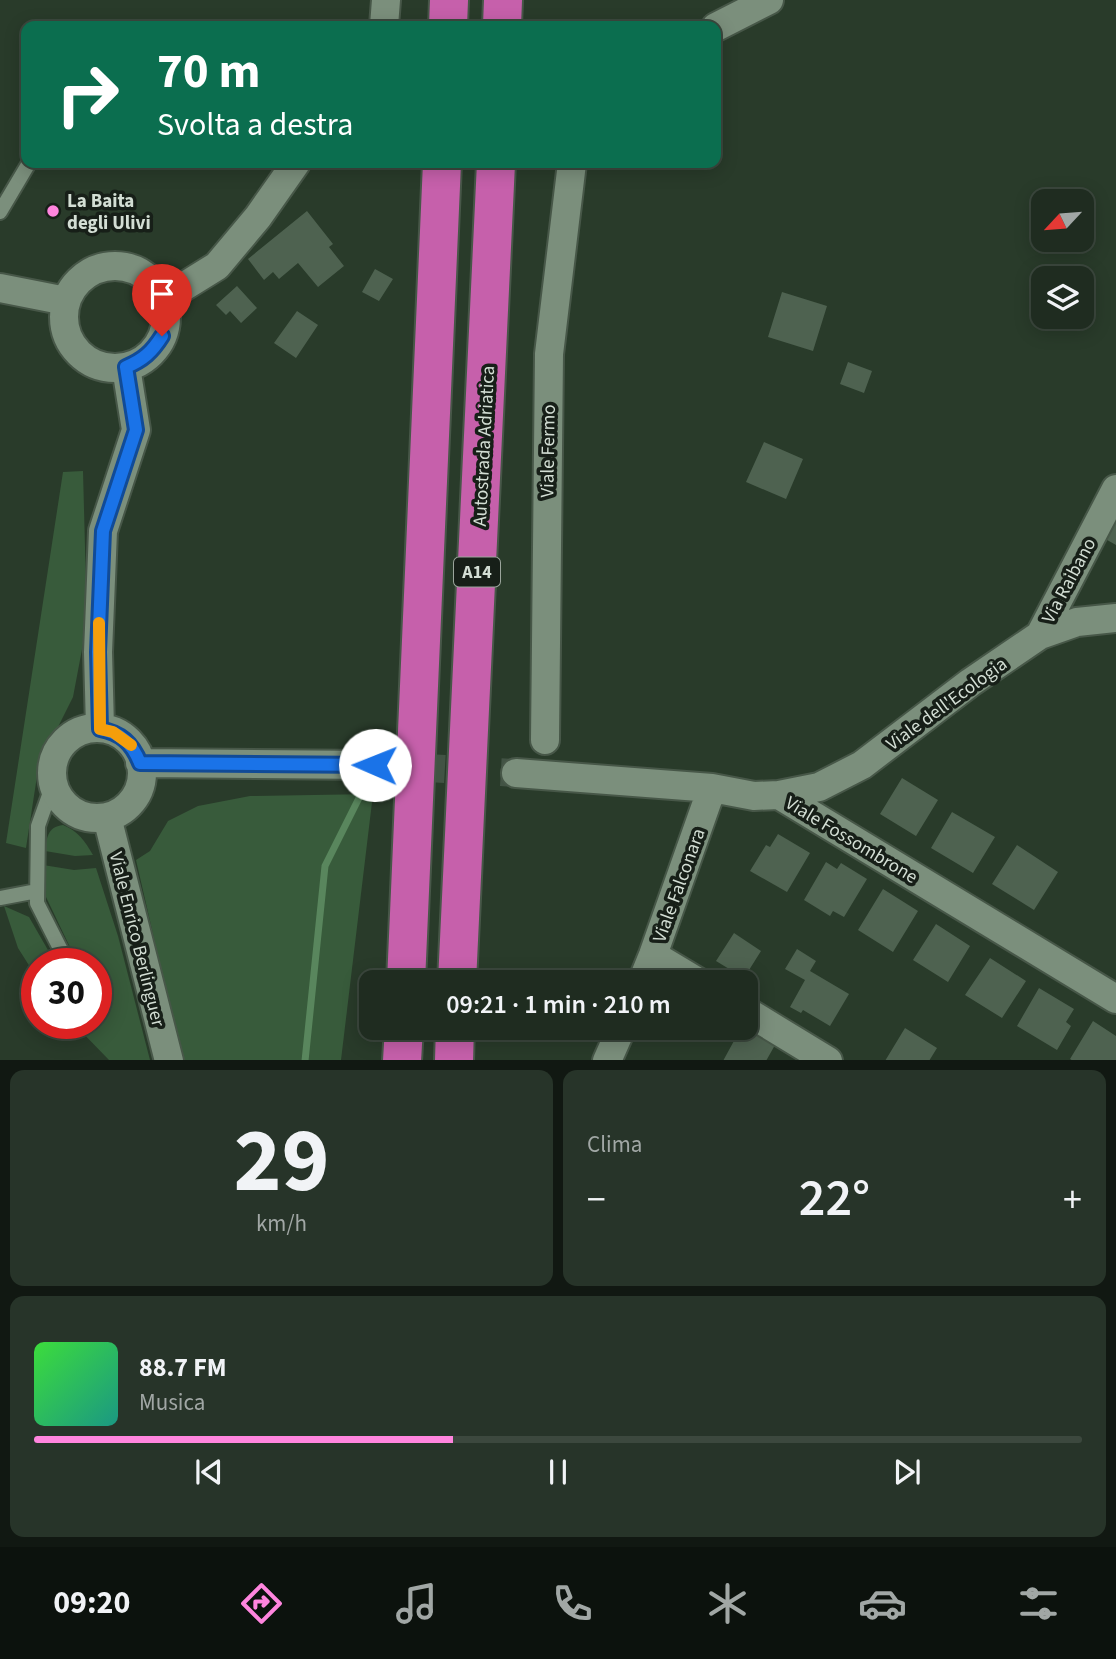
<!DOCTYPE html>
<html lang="it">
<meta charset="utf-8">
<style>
:root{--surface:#1f2c20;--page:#273429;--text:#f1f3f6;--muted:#a1a7a5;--line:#3c483e;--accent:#ff85de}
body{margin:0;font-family:"Source Sans 3",sans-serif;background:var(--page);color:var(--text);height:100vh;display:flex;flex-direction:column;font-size:26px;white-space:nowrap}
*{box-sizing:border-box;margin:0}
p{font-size:23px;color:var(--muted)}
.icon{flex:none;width:38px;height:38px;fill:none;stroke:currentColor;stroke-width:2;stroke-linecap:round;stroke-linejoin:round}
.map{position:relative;height:1060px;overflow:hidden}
.drawer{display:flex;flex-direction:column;gap:10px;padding:10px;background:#111812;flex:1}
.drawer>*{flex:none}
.banner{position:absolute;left:21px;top:21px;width:700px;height:147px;border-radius:14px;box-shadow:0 4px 18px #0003,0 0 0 2px var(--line);background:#0b6e4f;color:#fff;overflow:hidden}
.needle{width:46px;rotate:244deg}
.fabs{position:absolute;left:1031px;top:189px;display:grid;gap:14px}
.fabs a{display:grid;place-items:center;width:63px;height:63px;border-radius:14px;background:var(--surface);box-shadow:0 4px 18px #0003,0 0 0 2px var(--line);font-size:35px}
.speed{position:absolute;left:21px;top:948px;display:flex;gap:14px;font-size:35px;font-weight:700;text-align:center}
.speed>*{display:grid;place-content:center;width:91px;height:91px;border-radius:50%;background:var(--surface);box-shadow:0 4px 18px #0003,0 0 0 2px var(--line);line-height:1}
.speed .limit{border:10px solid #d22;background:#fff;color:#111}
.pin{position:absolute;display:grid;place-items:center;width:60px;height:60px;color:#fff;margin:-72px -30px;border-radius:50% 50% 50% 0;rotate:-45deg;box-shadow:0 0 7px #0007}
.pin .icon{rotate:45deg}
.me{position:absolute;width:77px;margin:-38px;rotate:271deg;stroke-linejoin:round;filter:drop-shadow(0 0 5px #0008)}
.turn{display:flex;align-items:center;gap:24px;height:147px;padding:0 21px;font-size:32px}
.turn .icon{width:91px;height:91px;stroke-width:2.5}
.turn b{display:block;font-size:49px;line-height:60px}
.big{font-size:52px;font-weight:600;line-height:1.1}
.drawer .widget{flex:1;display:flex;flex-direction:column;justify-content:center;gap:10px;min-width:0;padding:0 24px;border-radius:14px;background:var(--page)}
.drawer .dial{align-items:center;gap:0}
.dial b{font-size:91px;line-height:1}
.song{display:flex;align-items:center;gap:21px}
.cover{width:84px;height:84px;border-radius:10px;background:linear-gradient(135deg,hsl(120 70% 55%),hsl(170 70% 35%))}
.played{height:7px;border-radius:4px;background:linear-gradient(90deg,var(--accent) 40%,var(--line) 40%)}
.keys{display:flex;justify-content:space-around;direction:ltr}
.heat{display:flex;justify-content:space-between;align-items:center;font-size:38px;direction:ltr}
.drawer .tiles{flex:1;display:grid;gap:10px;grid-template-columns:1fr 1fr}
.widget:last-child{grid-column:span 2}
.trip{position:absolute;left:359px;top:970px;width:399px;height:70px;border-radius:14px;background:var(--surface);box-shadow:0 4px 18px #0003,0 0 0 2px var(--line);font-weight:600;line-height:70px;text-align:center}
.dock{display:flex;height:112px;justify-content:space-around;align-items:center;background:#0c120d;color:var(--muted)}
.dock .icon{width:49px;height:49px}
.dock .on{color:var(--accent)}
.dock b{font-size:32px;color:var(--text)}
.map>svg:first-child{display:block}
</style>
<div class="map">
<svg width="1116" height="1061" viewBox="0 0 1116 1061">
<rect width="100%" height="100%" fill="#293b2a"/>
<!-- green -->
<path fill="#385b3b" d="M83,471L87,623L73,697L58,727L41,750L26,848L6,843L63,472Z
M373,794L341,1060H182L136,860L150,851L168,821L198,806L250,796Z
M63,825C78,831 85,841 93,855L75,856L45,851C47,838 47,827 63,825Z
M43,865L74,870L96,868L118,936L150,1060H109L74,1024H96V964H78L46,897Z
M4,906L29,917L56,964H37V978L18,948Z"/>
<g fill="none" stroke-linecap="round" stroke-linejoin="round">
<!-- stream -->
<path stroke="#59865d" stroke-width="7" d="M305,1061L325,866L359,798"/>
</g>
<!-- building -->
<path fill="#4e6250" d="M307,211L333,244L329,247L344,266L318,287L298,263L279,279L273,272L264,280L248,259Z
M375,269L393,279L379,301L362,292Z
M237,286L257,308L241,323L230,311L226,315L216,305Z
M782,292L827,306L813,351L768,337Z
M297,311L318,325L296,358L274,343Z
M848,362L872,371L864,393L840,384Z
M764,442L803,459L786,499L746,482Z
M1116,508V545L1100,536Z
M902,778L938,800L916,836L880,814Z
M952,812L995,837L973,873L931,848Z
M778,834L810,853L787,892L750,871L766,845L770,847Z
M1017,845L1058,872L1034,910L992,884Z
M826,862L837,869L841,863L867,879L844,917L833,911L830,916L804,900Z
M883,889L918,911L893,952L858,930Z
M936,924L970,946L948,982L913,960Z
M734,933L761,951L744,978L716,961Z
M797,949L816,961L810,971L849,994L830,1026L803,1010L801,1013L790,1007L805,980L785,969Z
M990,958L1026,981L1002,1018L965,995Z
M1039,988L1074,1009L1066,1022L1071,1026L1057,1050L1017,1026Z
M1093,1021L1116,1036V1061H1073L1070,1059Z
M736,1027H743L775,1045L766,1061H723L735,1039L730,1037Z
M905,1028L937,1048L929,1061H885Z"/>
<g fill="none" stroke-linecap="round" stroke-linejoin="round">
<!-- minor-tunnel -->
<path stroke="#425344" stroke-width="28" stroke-dasharray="28 14" stroke-linecap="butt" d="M375,765L516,773"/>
<defs>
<path id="service" d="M0,212L29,163
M53,784L38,826L37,903L68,964
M0,898L37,891"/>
<path id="minor" d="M384,26L386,0
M716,27L769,0
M64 317a51 51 0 1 1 102 0a51 51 0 1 1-102 0Z
M0,288L66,301
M163,303L175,292L217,266L258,217L296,163
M1040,635L1116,489
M100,728L98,652L103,531L136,430L126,367
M52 773a45 45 0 1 1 90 0a45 45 0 1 1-90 0Z
M545,740L549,354L572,163
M140,763L375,765
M516,773L712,788L754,796L779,795L819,787L862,765L971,682L1040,635L1077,622L1116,618
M779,795L1116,999
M107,817L169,1061
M653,955L698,982
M642,982L653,955L712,788
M746,1011L828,1061
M607,1061L622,1027"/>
<path id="motorway" d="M448,26L449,0
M502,26L503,0
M406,982L442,163
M457,982L496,163
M402,1061L404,1027
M454,1061L455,1027"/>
</defs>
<!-- service casing -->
<use href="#service" stroke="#475748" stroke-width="18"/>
<!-- minor casing -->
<use href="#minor" stroke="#475748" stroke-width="32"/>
<!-- motorway casing -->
<use href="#motorway" stroke="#475748" stroke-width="42"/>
<!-- service -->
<use href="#service" stroke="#7b8f7c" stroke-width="14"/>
<!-- minor -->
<use href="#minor" stroke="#7b8f7c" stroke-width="28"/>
<!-- motorway -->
<use href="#motorway" stroke="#c660ab" stroke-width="38"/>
</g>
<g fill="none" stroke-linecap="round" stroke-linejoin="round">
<defs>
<path id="route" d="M162,336C152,352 143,360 126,367L136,430L103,531L98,652L100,729C121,733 132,743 140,763L375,765"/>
</defs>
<!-- route casing -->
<use href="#route" stroke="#114b97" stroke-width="18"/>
<!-- route -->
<use href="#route" stroke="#1a73e8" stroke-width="12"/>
<!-- slow -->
<path stroke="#f59e0b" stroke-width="12" d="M99,623L100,729L113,732L131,745"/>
</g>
<!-- markers -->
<circle fill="#ff85de" stroke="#171f18" stroke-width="2.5" cx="53" cy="211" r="7"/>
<g text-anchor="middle" stroke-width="7" stroke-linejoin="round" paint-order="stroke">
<!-- shield labels -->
<rect fill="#171f18" stroke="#9ba59c" stroke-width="2" x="454" y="557.5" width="46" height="29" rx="5"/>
<g font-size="18" font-weight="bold" fill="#d3ded4">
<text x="477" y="578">A14</text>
</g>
<!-- poi labels -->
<g font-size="19" font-weight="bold" fill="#d3ded4" stroke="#171f18" text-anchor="start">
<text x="67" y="207">La Baita<tspan x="67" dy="22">degli Ulivi</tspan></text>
</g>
<!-- street labels -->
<g font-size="19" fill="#d3ded4" stroke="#171f18">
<text transform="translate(483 446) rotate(-87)" y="7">Autostrada Adriatica</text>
<text transform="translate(547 451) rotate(-89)" y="7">Viale Fermo</text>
<text transform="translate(1068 580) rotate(-62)" y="7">Via Raibano</text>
<text transform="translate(946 703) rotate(-36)" y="7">Viale dell'Ecologia</text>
<text transform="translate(852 839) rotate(31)" y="7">Viale Fossombrone</text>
<text transform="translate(678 885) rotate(-70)" y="7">Viale Falconara</text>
<text transform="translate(138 939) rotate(76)" y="7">Viale Enrico Berlinguer</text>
</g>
</g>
</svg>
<div class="fabs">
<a><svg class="needle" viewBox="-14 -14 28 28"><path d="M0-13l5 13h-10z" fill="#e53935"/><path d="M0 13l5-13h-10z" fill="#a1a7a5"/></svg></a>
<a><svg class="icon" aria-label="layers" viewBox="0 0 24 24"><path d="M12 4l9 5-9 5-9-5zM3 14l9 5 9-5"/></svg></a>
</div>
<div class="speed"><div class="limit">30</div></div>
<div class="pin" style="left:162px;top:336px;background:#d93025"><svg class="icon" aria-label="arrive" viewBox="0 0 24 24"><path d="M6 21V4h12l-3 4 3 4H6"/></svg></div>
<svg class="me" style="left:375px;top:765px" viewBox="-20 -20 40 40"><circle r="19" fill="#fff"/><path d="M0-13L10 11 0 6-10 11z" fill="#1a73e8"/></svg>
<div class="trip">09:21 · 1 min · 210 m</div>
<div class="banner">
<div class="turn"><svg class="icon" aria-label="right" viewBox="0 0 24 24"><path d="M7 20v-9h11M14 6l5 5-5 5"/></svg><div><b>70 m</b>Svolta a destra</div></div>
</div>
</div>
<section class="drawer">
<div class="tiles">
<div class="widget dial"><b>29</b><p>km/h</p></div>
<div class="widget"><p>Clima</p>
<div class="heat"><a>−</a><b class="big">22°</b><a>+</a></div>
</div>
<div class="widget">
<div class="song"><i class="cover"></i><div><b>88.7 FM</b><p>Musica</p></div></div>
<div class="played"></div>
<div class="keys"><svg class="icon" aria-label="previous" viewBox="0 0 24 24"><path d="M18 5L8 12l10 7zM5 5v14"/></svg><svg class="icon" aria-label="pause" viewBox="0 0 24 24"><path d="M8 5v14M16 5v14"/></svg><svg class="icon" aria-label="next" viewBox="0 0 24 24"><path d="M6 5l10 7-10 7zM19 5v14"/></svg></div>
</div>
</div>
</section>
<nav class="dock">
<b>09:20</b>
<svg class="icon on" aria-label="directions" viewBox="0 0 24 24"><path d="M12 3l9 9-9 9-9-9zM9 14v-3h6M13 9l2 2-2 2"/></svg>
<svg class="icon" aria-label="music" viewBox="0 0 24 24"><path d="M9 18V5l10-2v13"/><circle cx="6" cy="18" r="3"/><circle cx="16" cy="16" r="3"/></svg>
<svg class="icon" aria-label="phone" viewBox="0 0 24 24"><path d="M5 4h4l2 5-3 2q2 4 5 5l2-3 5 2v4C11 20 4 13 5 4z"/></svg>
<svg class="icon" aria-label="climate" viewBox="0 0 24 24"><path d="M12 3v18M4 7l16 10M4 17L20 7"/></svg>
<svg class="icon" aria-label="car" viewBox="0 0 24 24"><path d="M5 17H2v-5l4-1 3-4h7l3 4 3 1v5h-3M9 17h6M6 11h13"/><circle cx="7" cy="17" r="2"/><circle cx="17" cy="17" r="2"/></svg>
<svg class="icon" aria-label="filters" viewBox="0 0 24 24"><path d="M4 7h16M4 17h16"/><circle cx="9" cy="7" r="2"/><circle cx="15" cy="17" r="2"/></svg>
</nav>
